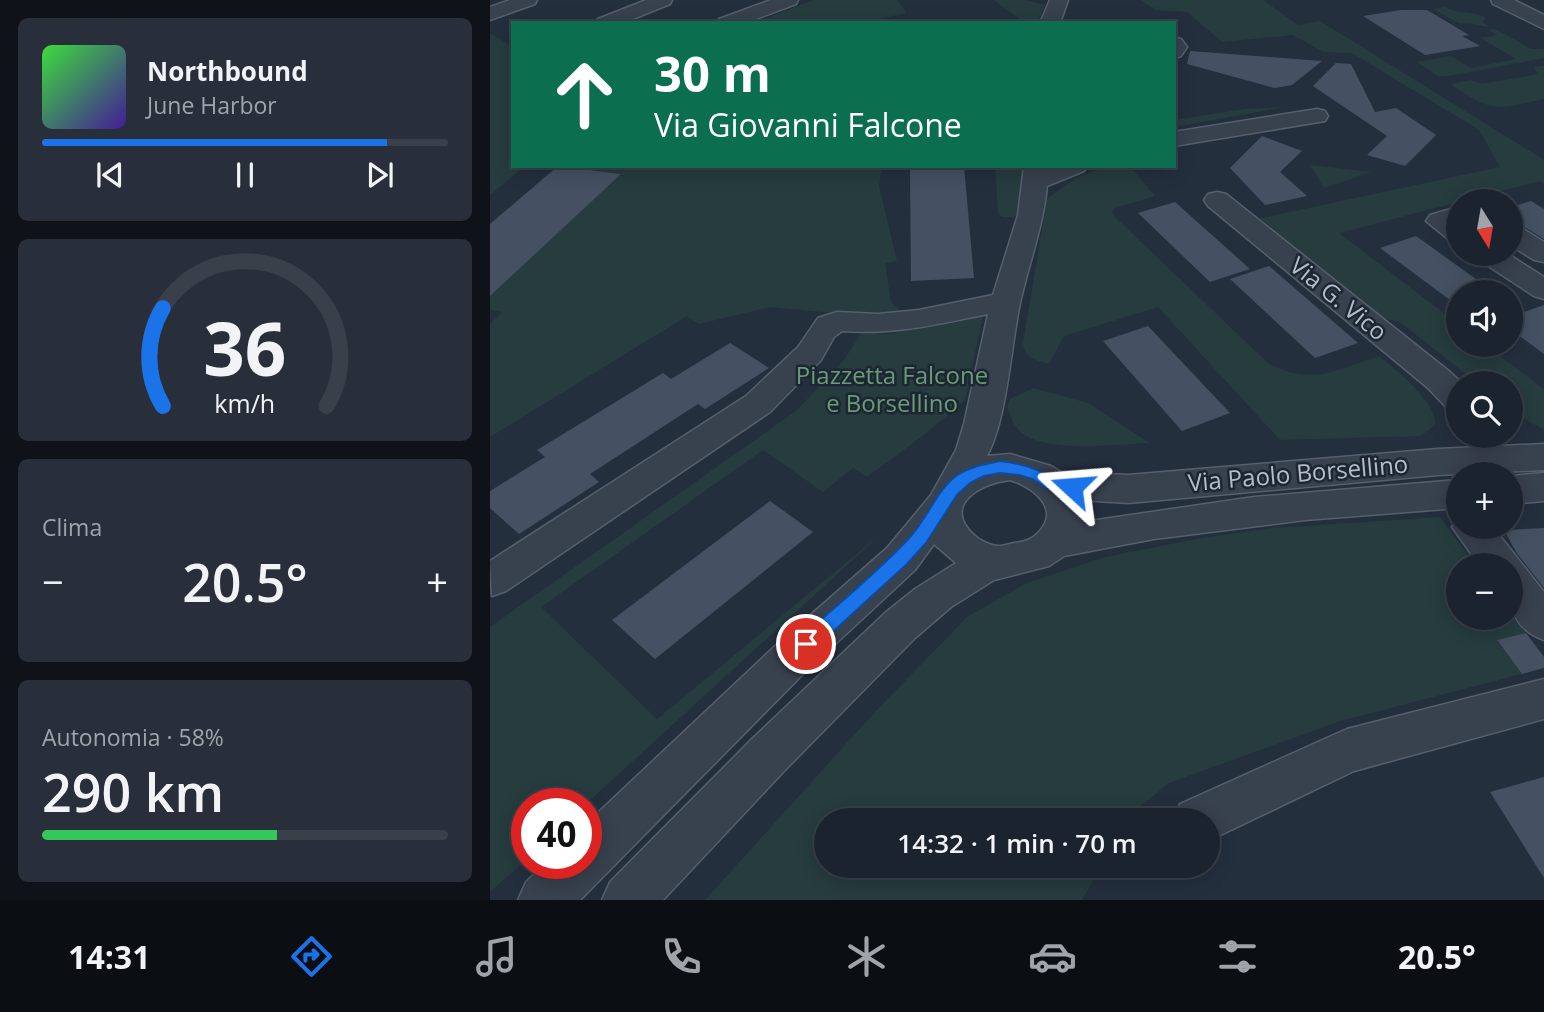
<!DOCTYPE html>
<html lang="it">
<meta charset="utf-8">
<style>
:root{--surface:#1b232e;--page:#282f3a;--text:#f1f3f6;--muted:#a0a4aa;--line:#39404a;--accent:#1a73e8}
body{margin:0;font-family:"Open Sans",sans-serif;background:var(--page);color:var(--text);height:100vh;display:flex;flex-direction:column;font-size:26px;white-space:nowrap}
*{box-sizing:border-box;margin:0}
p{font-size:23px;color:var(--muted)}
.icon{flex:none;width:38px;height:38px;fill:none;stroke:currentColor;stroke-width:2;stroke-linecap:round;stroke-linejoin:round}
.map{position:relative;flex:1;overflow:hidden}
.details{display:flex;flex-direction:column;gap:18px;padding:18px;background:#0f1319;width:490px}
.details>*{flex:none}
.banner{position:absolute;left:21px;top:21px;width:665px;height:147px;border-radius:0px;box-shadow:0 4px 18px #0003,0 0 0 2px var(--line);background:#0b6e4f;color:#fff;overflow:hidden}
.needle{width:46px;rotate:169deg}
.controls{position:absolute;left:956px;top:189px;display:grid;gap:14px}
.controls a{display:grid;place-items:center;width:77px;height:77px;border-radius:50%;background:var(--surface);box-shadow:0 4px 18px #0003,0 0 0 2px var(--line);font-size:35px}
.speed{position:absolute;left:21px;top:788px;display:flex;gap:14px;font-size:35px;font-weight:700;text-align:center}
.speed>*{display:grid;place-content:center;width:91px;height:91px;border-radius:50%;background:var(--surface);box-shadow:0 4px 18px #0003,0 0 0 2px var(--line);line-height:1}
.speed .limit{border:10px solid #d22;background:#fff;color:#111}
.pin{position:absolute;display:grid;place-items:center;width:60px;height:60px;color:#fff;margin:-30px;border:4px solid #fff;border-radius:50%;box-shadow:0 2px 7px #0007}
.me{position:absolute;width:77px;margin:-38px;rotate:289deg;stroke-linejoin:round;filter:drop-shadow(0 0 5px #0008)}
.turn{display:flex;align-items:center;gap:24px;height:147px;padding:0 28px;font-size:32px}
.turn .icon{width:91px;height:91px;stroke-width:2.5}
.turn b{display:block;font-size:49px;line-height:60px}
.big{font-size:52px;font-weight:600;line-height:1.1}
.details .tile{flex:1;display:flex;flex-direction:column;justify-content:center;gap:10px;min-width:0;padding:0 24px;border-radius:10px;background:var(--page)}
.details .dial{align-items:center;gap:0}
.dial svg{height:182px;overflow:visible;fill:none;stroke:var(--line);stroke-width:7;stroke-linecap:round;text-anchor:middle}
.dial text{fill:var(--text);stroke:none}
.song{display:flex;align-items:center;gap:21px}
.cover{width:84px;height:84px;border-radius:10px;background:linear-gradient(135deg,hsl(120 70% 55%),hsl(260 70% 35%))}
.played{height:7px;border-radius:4px;background:linear-gradient(90deg,var(--accent) 85%,var(--line) 85%)}
.keys{display:flex;justify-content:space-around;direction:ltr}
.heat{display:flex;justify-content:space-between;align-items:center;font-size:38px;direction:ltr}
.charge{height:10px;border-radius:5px;background:linear-gradient(90deg,#34c759 58%,var(--line) 0)}
.trip{position:absolute;left:324px;top:808px;width:406px;height:70px;border-radius:35px;background:var(--surface);box-shadow:0 4px 18px #0003,0 0 0 2px var(--line);font-weight:600;line-height:70px;text-align:center}
.tab-bar{display:flex;height:112px;justify-content:space-around;align-items:center;background:#0b0e12;color:var(--muted)}
.tab-bar .icon{width:49px;height:49px}
.tab-bar .current{color:var(--accent)}
.tab-bar b{font-size:32px;color:var(--text)}
main{display:flex;flex:1;min-height:0}
.map>svg:first-child{display:block}
</style>
<main>
<section class="details">
<div class="tile">
<div class="song"><i class="cover"></i><div><b>Northbound</b><p>June Harbor</p></div></div>
<div class="played"></div>
<div class="keys"><svg class="icon" aria-label="previous" viewBox="0 0 24 24"><path d="M18 5L8 12l10 7zM5 5v14"/></svg><svg class="icon" aria-label="pause" viewBox="0 0 24 24"><path d="M8 5v14M16 5v14"/></svg><svg class="icon" aria-label="next" viewBox="0 0 24 24"><path d="M6 5l10 7-10 7zM19 5v14"/></svg></div>
</div>
<div class="tile dial"><svg viewBox="0 0 100 80">
<path d="M14 69A42 42 0 1 1 86 69"/>
<path d="M14 69A42 42 0 0 1 14 26" stroke="#1a73e8"/>
<text x="50" y="56" font-size="32" font-weight="700">36</text>
<text x="50" y="72" font-size="11">km/h</text>
</svg></div>
<div class="tile"><p>Clima</p>
<div class="heat"><a>−</a><b class="big">20.5°</b><a>+</a></div>
</div>
<div class="tile"><p>Autonomia · 58%</p><b class="big">290 km</b><div class="charge"></div></div>
</section>
<div class="map">
<svg width="1054" height="900" viewBox="0 0 1054 900">
<rect width="100%" height="100%" fill="#242f3e"/>
<!-- green -->
<path fill="#263c3f" d="M323,0H407L417,13L370,23H264Z
M504,0H536L555,5L547,23H534Z
M651,0H773L808,25L830,21L1054,160V183L1050,181L849,233L968,324V345H995L1054,389V430L1020,410V383H987L910,322L886,317L763,220L1010,167L989,130L862,53L833,52L803,35L732,42L697,12L666,10Z
M955,7C970,15 981,10 996,18L992,22L999,26C989,27 983,22 970,24L943,9Z
M1005,29L1042,49H1054V58L959,76H948L927,62L960,56L981,68L1026,59L991,38L1006,35L999,30Z
M0,33L23,47V166H35L0,195Z
M1054,66V99C1003,110 1005,113 960,84L981,80L992,84L1048,74L1043,67Z
M796,107L684,127V120L755,109Z
M820,165L881,172L834,188Z
M77,166H392L389,186L407,261L395,263L401,302L410,311L385,317L280,307L209,324L197,316L0,437V324L12,312L0,310V296L130,174Z
M505,166H534L531,212L523,217H512L508,212Z
M619,166H640L665,196L625,208L622,212L625,217L779,364C823,386 846,370 889,356C906,370 948,403 945,425L931,436L790,440L668,307L574,336L559,364C546,360 535,358 533,344L557,199L586,178Z
M493,316L475,400L434,435L377,477L363,468L333,492L273,450L51,607L167,719L391,534L96,804L37,803V859L0,892V627L306,411L354,360L372,332L399,334Z
M543,388L598,403L660,443C626,444 560,454 532,433C524,427 520,416 517,406L520,399Z
M950,517L985,565H968V618H1020V612L1036,633L1007,641L1032,674L850,721L679,783L645,811L639,821H336V866H612L592,900H215L383,714L477,617L537,583L615,557L712,538L784,528Z"/>
<!-- building -->
<path fill="#455162" d="M911,10H937L979,35L972,36L990,46L935,55L873,16Z
M700,51L832,61L802,85L785,88L697,64Z
M846,63L861,64L885,112L906,108L946,135L915,166L877,155L897,136L823,86Z
M772,136L812,151L790,172L817,196L775,205L740,168Z
M68,166L131,174L0,296V224Z
M420,166H474L484,278L421,281Z
M1041,201L1054,209V239L1020,218V207Z
M685,202L760,269L720,282L648,213Z
M926,236L1004,292H968V306L890,248Z
M779,266L868,343L825,358L740,279Z
M1054,305V354L1020,329V317Z
M658,326L740,413L692,431L613,341Z
M240,343L279,368L215,409L208,404L100,474L109,482L29,534L0,508V491L55,457L47,450L173,373L181,379Z
M280,501L323,532L165,659L122,620Z
M1054,528V588L1026,552L1014,530Z
M1036,633L1054,657V668L1032,674L1007,640Z
M1054,777V878L1000,792Z"/>
<g fill="none" stroke-linecap="round" stroke-linejoin="round">
<defs>
<path id="minor" d="M20,0H47L45,4L0,20V7Z
M156,0H182L180,4L133,23H105L108,19Z
M281,0H308L306,4L255,23H226L229,19Z
M560,0H578L570,23H550Z
M1001,0H1024L1054,15V29L1003,4Z
M684,37L691,39L697,47L691,56L684,58Z
M827,109L835,111L838,116L835,121L684,146V132Z
M534,166H597L594,171L557,186C553,227 539,263 530,303C521,346 517,419 497,456L520,454L561,466L571,472L638,475L948,449L1054,444V470L948,475L638,503L590,500L593,522L764,497L968,480V508L815,520L664,539L574,556L559,566L504,580L461,607L425,638L295,770L173,900H112L120,882L262,739L395,613L425,589L466,563L444,544L425,570L313,674L90,900H28L36,882L56,863H96V824L283,648L397,548L441,495L466,450L474,424L498,314C448,324 404,335 352,331L344,337L331,360L280,412L16,591L2,596L0,561L256,396L308,347L328,318L347,312L388,314L429,310L503,295L528,215ZM520,480C543,487 572,509 548,533C541,540 534,542 524,543C519,544 513,546 508,546C501,546 489,540 484,535C451,505 491,483 520,480Z
M727,192L736,194L960,372L972,383H968V410L956,407L938,388L718,206L714,200L718,194Z
M968,207V241L958,239L936,221L940,215Z
M1020,225L1030,227L1054,242V262L1044,260L1020,245Z
M985,254H1018L1054,277V299L1044,296L989,260Z
M1054,473V501L1020,504V476Z
M968,517V527H1003L1054,592V640C1017,627 1020,598 1020,565H989L962,527Z
M1054,679V719L864,771L718,841V821H683L690,804L857,729Z"/>
</defs>
<!-- minor casing -->
<use href="#minor" stroke="#565f6c" stroke-width="3"/>
<!-- minor -->
<use href="#minor" fill="#38414e" fill-rule="evenodd"/>
</g>
<!-- route -->
<path fill="#1a73e8" stroke="#114b97" stroke-width="2" d="M510,461C532,463 546,469 565,478C571,481 580,480 587,482L590,487L582,493L557,489L542,479L529,475L510,473L494,476L480,483L467,495L436,543L417,564L323,650L316,652L310,650L307,644L310,638C347,605 387,573 420,537C438,518 447,488 469,474C482,466 496,464 510,461Z"/>
<g text-anchor="middle" stroke-width="5" stroke-linejoin="round" paint-order="stroke">
<!-- street labels -->
<g font-size="24" fill="#b4bcc9" stroke="#1d2633">
<text transform="translate(848 299) rotate(39)" y="8">Via G. Vico</text>
<text transform="translate(808 474) rotate(-5)" y="8">Via Paolo Borsellino</text>
</g>
<!-- park labels -->
<g font-size="24" fill="#6b9a76" stroke="#1d2633">
<text x="402" y="384">Piazzetta Falcone<tspan x="402" dy="28">e Borsellino</tspan></text>
</g>
</g>
</svg>
<div class="controls">
<a><svg class="needle" viewBox="-14 -14 28 28"><path d="M0-13l5 13h-10z" fill="#e53935"/><path d="M0 13l5-13h-10z" fill="#a0a4aa"/></svg></a>
<a><svg class="icon" aria-label="sound" viewBox="0 0 24 24"><path d="M4 9h4l5-4v14l-5-4H4zM17 9q2 3 0 6"/></svg></a>
<a><svg class="icon" aria-label="search" viewBox="0 0 24 24"><circle cx="10" cy="10" r="6"/><path d="M15 15l6 6"/></svg></a>
<a>+</a>
<a>−</a>
</div>
<div class="speed"><div class="limit">40</div></div>
<div class="pin" style="left:316px;top:644px;background:#d93025"><svg class="icon" aria-label="arrive" viewBox="0 0 24 24"><path d="M6 21V4h12l-3 4 3 4H6"/></svg></div>
<svg class="me" style="left:582px;top:487px" viewBox="-20 -20 40 40"><path d="M0-17L14 15 0 8-14 15z" fill="#1a73e8" stroke="#fff" stroke-width="4"/></svg>
<div class="trip">14:32 · 1 min · 70 m</div>
<div class="banner">
<div class="turn"><svg class="icon" aria-label="ahead" viewBox="0 0 24 24"><path d="M12 20V5M6 11l6-6 6 6"/></svg><div><b>30 m</b>Via Giovanni Falcone</div></div>
</div>
</div>
</main>
<nav class="tab-bar">
<b>14:31</b>
<svg class="icon current" aria-label="directions" viewBox="0 0 24 24"><path d="M12 3l9 9-9 9-9-9zM9 14v-3h6M13 9l2 2-2 2"/></svg>
<svg class="icon" aria-label="music" viewBox="0 0 24 24"><path d="M9 18V5l10-2v13"/><circle cx="6" cy="18" r="3"/><circle cx="16" cy="16" r="3"/></svg>
<svg class="icon" aria-label="phone" viewBox="0 0 24 24"><path d="M5 4h4l2 5-3 2q2 4 5 5l2-3 5 2v4C11 20 4 13 5 4z"/></svg>
<svg class="icon" aria-label="climate" viewBox="0 0 24 24"><path d="M12 3v18M4 7l16 10M4 17L20 7"/></svg>
<svg class="icon" aria-label="car" viewBox="0 0 24 24"><path d="M5 17H2v-5l4-1 3-4h7l3 4 3 1v5h-3M9 17h6M6 11h13"/><circle cx="7" cy="17" r="2"/><circle cx="17" cy="17" r="2"/></svg>
<svg class="icon" aria-label="filters" viewBox="0 0 24 24"><path d="M4 7h16M4 17h16"/><circle cx="9" cy="7" r="2"/><circle cx="15" cy="17" r="2"/></svg>
<b>20.5°</b>
</nav>
